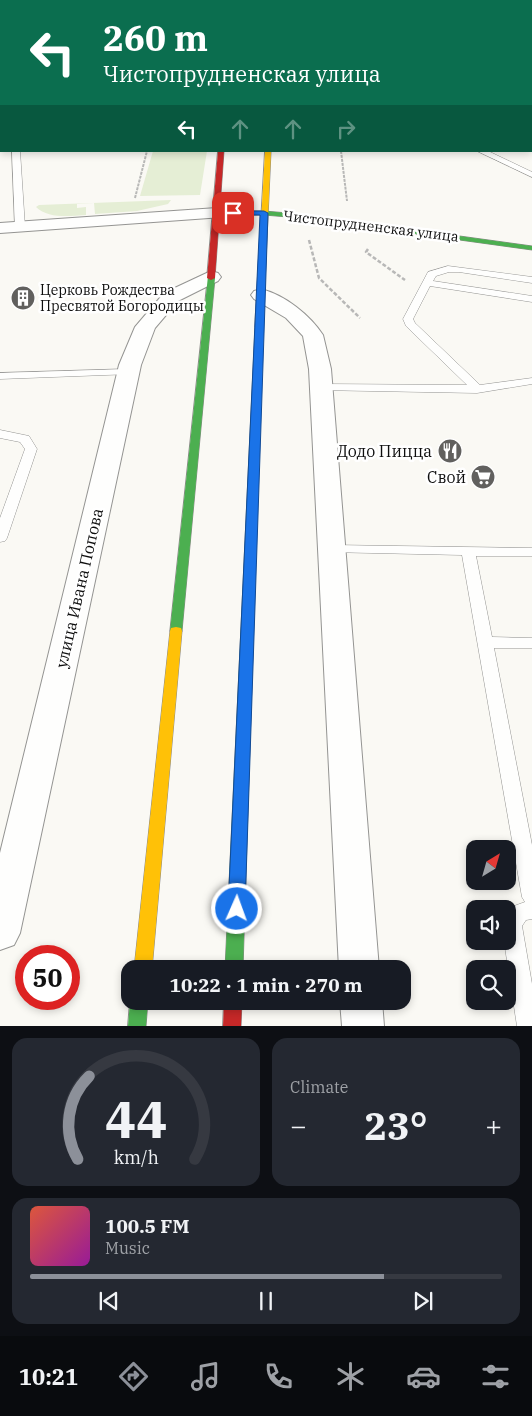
<!DOCTYPE html>
<meta charset="utf-8">
<style>
:root{--surface:#171b24;--page:#242831;--text:#f1f3f6;--muted:#9ea1a6;--line:#363941;--accent:#8c9099}
body{margin:0;font-family:"IBM Plex Serif",serif;background:var(--page);color:var(--text);height:100vh;display:flex;flex-direction:column;font-size:19px;white-space:nowrap}
*{box-sizing:border-box;margin:0}
p{font-size:16px;color:var(--muted)}
.icon{flex:none;width:28px;height:28px;fill:none;stroke:currentColor;stroke-width:2;stroke-linecap:round;stroke-linejoin:round}
.map{position:relative;height:1026px;overflow:hidden}
.side{display:flex;flex-direction:column;gap:12px;padding:12px;background:#0d0f14;flex:1}
.side>*{flex:none}
.banner{position:absolute;left:0px;top:0px;width:532px;height:152px;box-shadow:0 2px 8px #0003;background:#0b6e4f;color:#fff;overflow:hidden}
.needle{width:32px;rotate:37deg}
.controls{position:absolute;left:466px;top:840px;display:grid;gap:10px}
.controls a{display:grid;place-items:center;width:50px;height:50px;border-radius:10px;background:var(--surface);box-shadow:0 2px 8px #0003;font-size:25px}
.speed{position:absolute;left:15px;top:945px;display:flex;gap:10px;font-size:25px;font-weight:700;text-align:center}
.speed>*{display:grid;place-content:center;width:65px;height:65px;border-radius:50%;background:var(--surface);box-shadow:0 2px 8px #0003;line-height:1}
.speed .limit{border:8px solid #d22;background:#fff;color:#111}
.pin{position:absolute;display:grid;place-items:center;width:42px;height:42px;color:#fff;margin:-21px;border-radius:10px;box-shadow:0 2px 8px #0006}
.me{position:absolute;width:55px;margin:-28px;rotate:2deg;stroke-linejoin:round;filter:drop-shadow(0 0 4px #0008)}
.turn{display:flex;align-items:center;gap:18px;height:105px;padding:0 20px;font-size:22px}
.turn .icon{width:65px;height:65px;stroke-width:2.5}
.turn b{display:block;font-size:35px;line-height:42px}
.lanes{display:flex;align-items:center;height:48px;padding:0 20px;background:#0003;justify-content:center;gap:25px;direction:ltr}
.lanes .off{opacity:.35}
.big{font-size:38px;font-weight:800;line-height:1.1}
.side .widget{flex:1;display:flex;flex-direction:column;justify-content:center;gap:8px;min-width:0;padding:0 18px;border-radius:15px;background:var(--page)}
.side .dial{align-items:center;gap:0}
.dial svg{height:130px;overflow:visible;fill:none;stroke:var(--line);stroke-width:7;stroke-linecap:round;text-anchor:middle}
.dial text{fill:var(--text);stroke:none}
.song{display:flex;align-items:center;gap:15px}
.cover{width:60px;height:60px;border-radius:8px;background:linear-gradient(135deg,hsl(10 70% 55%),hsl(300 70% 35%))}
.played{height:5px;border-radius:2px;background:linear-gradient(90deg,var(--accent) 75%,var(--line) 75%)}
.keys{display:flex;justify-content:space-around;direction:ltr}
.heat{display:flex;justify-content:space-between;align-items:center;font-size:28px;direction:ltr}
.side .tiles{flex:1;display:grid;gap:12px;grid-template-columns:1fr 1fr}
.widget:last-child{grid-column:span 2}
.trip{position:absolute;left:121px;top:960px;width:290px;height:50px;border-radius:15px;background:var(--surface);box-shadow:0 2px 8px #0003;font-weight:800;line-height:50px;text-align:center}
.dock{display:flex;height:80px;justify-content:space-around;align-items:center;background:#090b0e;color:var(--muted)}
.dock .icon{width:35px;height:35px}
.dock .active{color:var(--accent)}
.dock b{font-size:22px;color:var(--text)}
.map>svg:first-child{display:block}
</style>
<div class="map">
<svg width="532" height="1026" viewBox="0 0 532 1026">
<rect width="100%" height="100%" fill="#faf9f4"/>
<!-- industrial -->
<path fill="#f1edf0" d="M0,0H175L1,1V19Z"/>
<!-- green -->
<path fill="#e5eed5" d="M153,151H207L200,195L140,196Z
M171,200L168,204L137,211L95,214L94,203L77,204V208L86,207V215C70,216 48,219 36,207L39,205Z"/>
<g fill="none" stroke-linecap="round" stroke-linejoin="round">
<defs>
<path id="lane" d="M276,0H341L342,1H275Z
M439,0H446L447,1H440Z
M532,13V17L531,18V13Z
M532,50V55H531V50Z
M531,84H532V89H531Z
M531,95H532V99H531Z
M531,107H532V111H531Z
M0,116H1V120H0Z
M12,151H20L25,227L20,230L15,227Z
M477,151H488L532,172V177Z
M448,266L532,277V283L459,272H449L436,276L433,281L532,296V302L430,286L413,319L415,323L480,385L532,378V384L477,393L317,390L315,388L317,386L321,384L467,385L406,326L403,319L428,272Z
M128,369L134,372L132,374L0,379V373Z
M0,430L29,436L37,449L7,538L5,541L0,542V518L25,449L20,442L0,438Z
M332,545L532,548V556H476L492,637L532,638V648H494L532,845V919L526,920L522,926L532,984V1026H517L504,941H508V912L514,906L525,902L522,897L462,555L327,552L325,549L327,546Z"/>
<path id="street" d="M217,208L223,209L226,213L223,217L0,233V223Z
M211,271L218,273L221,277L218,281L178,301L155,328L141,365L20,933L14,945L0,950V853L119,365L135,327L164,293Z
M261,289C285,295 310,315 323,335L331,369L379,969H339L309,369L303,336L286,318L254,299L251,295L254,291Z
M340,1001H382L384,1026H342Z"/>
<path id="fast" d="M275,0H280V1H276Z
M214,211H264L300,214L532,246V250L300,218L264,215H217L213,213Z
M208,276L215,278L182,631L181,634H171L170,631Z
M259,324L263,327L243,969H225L255,327Z
M130,1001H148L146,1026H128Z"/>
<path id="slow" d="M265,151H271L263,327L259,330L255,327Z
M176,627L181,628L182,631L152,969H134L170,631L171,628Z"/>
<path id="jam" d="M237,0H241V1H237Z
M218,151H224L215,278L211,280L207,278Z
M224,1001H242L241,1026H223Z"/>
</defs>
<!-- lane casing -->
<use href="#lane" stroke="#949492" stroke-width="1"/>
<!-- street casing -->
<use href="#street" stroke="#949492" stroke-width="2"/>
<!-- fast casing -->
<use href="#fast" stroke="#8b8a88" stroke-width="1"/>
<!-- slow casing -->
<use href="#slow" stroke="#8b8a88" stroke-width="1"/>
<!-- jam casing -->
<use href="#jam" stroke="#8b8a88" stroke-width="1"/>
<!-- path-far2 -->
<path stroke="#b8b8b7" stroke-width="1" stroke-dasharray="2.5 1" stroke-linecap="butt" d="M478,0H480"/>
<!-- path-far1 -->
<path stroke="#b8b8b7" stroke-width="2" stroke-dasharray="3 1" stroke-linecap="butt" d="M341,151L347,201
M135,198L147,151"/>
<!-- path -->
<path stroke="#b8b8b7" stroke-width="2.5" stroke-dasharray="4 2" stroke-linecap="butt" d="M309,240L319,278L360,318
M368,249L366,252L405,280"/>
<!-- lane -->
<use href="#lane" fill="#fefefd" fill-rule="evenodd"/>
<!-- street -->
<use href="#street" fill="#fefefd" fill-rule="evenodd"/>
<!-- fast -->
<use href="#fast" fill="#4caf50" fill-rule="evenodd"/>
<!-- slow -->
<use href="#slow" fill="#ffc107" fill-rule="evenodd"/>
<!-- jam -->
<use href="#jam" fill="#c62828" fill-rule="evenodd"/>
</g>
<!-- route -->
<path fill="#1a73e8" stroke="#114b97" d="M233,211H264L268,213L245,909L243,914L237,917L231,914L228,909L260,215H230L229,213Z"/>
<!-- icons -->
<defs>
<symbol id="building-disc" viewBox="-11 -11 22 22"><circle r="9.5" fill="#61605e" stroke="#fff"/><path d="M-4-6H4V6H1V3H-1V6H-4ZM-2.5-4.3h1.7v1.8h-1.7ZM.8-4.3h1.7v1.8H.8ZM-2.5-1h1.7V.8h-1.7ZM.8-1h1.7V.8H.8Z" fill="#fff"/></symbol>
<symbol id="restaurant-disc" viewBox="-11 -11 22 22"><circle r="9.5" fill="#61605e" stroke="#fff"/><path d="M-5-6h1v4h1v-4h1v4h1v-4h1v5L-1.5 .5V6h-2V.5L-5-1ZM5-6V6H3V1.5H1.5Q1.5-4 5-6Z" fill="#fff"/></symbol>
<symbol id="supermarket-disc" viewBox="-11 -11 22 22"><circle r="9.5" fill="#61605e" stroke="#fff"/><path d="M-6-5.5h2.5l.6 2H6L4.5 2H-2.5L-4.4-4H-6ZM-1.5 3.2a1.3 1.3 0 1 0 .1 0ZM3 3.2a1.3 1.3 0 1 0 .1 0Z" fill="#fff"/></symbol>
</defs>
<g fill-rule="evenodd">
<use href="#building-disc" x="9" y="284" width="28" height="28"/>
<use href="#restaurant-disc" x="436" y="437" width="28" height="28"/>
<use href="#supermarket-disc" x="469" y="463" width="28" height="28"/>
</g>
<g text-anchor="middle" stroke-width="5" stroke-linejoin="round" paint-order="stroke">
<!-- far-street labels -->
<g font-size="14" fill="#0e0e0e" stroke="#fff">
<text transform="translate(371 226) rotate(7)" y="5">Чистопрудненская улица</text>
</g>
<!-- far-poi labels -->
<g font-size="14" fill="#0e0e0e" stroke="#fff" text-anchor="start">
<text x="40" y="295">Церковь Рождества<tspan x="40" dy="16">Пресвятой Богородицы</tspan></text>
</g>
<!-- poi labels -->
<g font-size="16" fill="#0e0e0e" stroke="#fff" text-anchor="end">
<text x="432" y="457">Додо Пицца</text>
<text x="466" y="483">Свой</text>
</g>
<!-- street labels -->
<g font-size="16" fill="#0e0e0e" stroke="#fff">
<text transform="translate(79 588) rotate(-77)" y="6">улица Ивана Попова</text>
</g>
</g>
</svg>
<div class="controls">
<a><svg class="needle" viewBox="-14 -14 28 28"><path d="M0-13l5 13h-10z" fill="#e53935"/><path d="M0 13l5-13h-10z" fill="#9ea1a6"/></svg></a>
<a><svg class="icon" aria-label="sound" viewBox="0 0 24 24"><path d="M4 9h4l5-4v14l-5-4H4zM17 9q2 3 0 6"/></svg></a>
<a><svg class="icon" aria-label="search" viewBox="0 0 24 24"><circle cx="10" cy="10" r="6"/><path d="M15 15l6 6"/></svg></a>
</div>
<div class="speed"><div class="limit">50</div></div>
<div class="pin" style="left:233px;top:213px;background:#d93025"><svg class="icon" aria-label="arrive" viewBox="0 0 24 24"><path d="M6 21V4h12l-3 4 3 4H6"/></svg></div>
<svg class="me" style="left:237px;top:909px" viewBox="-20 -20 40 40"><circle r="17" fill="#1a73e8" stroke="#fff" stroke-width="3"/><path d="M0-11L8 9 0 5-8 9z" fill="#fff"/></svg>
<div class="trip">10:22 · 1 min · 270 m</div>
<div class="banner">
<div class="turn"><svg class="icon" aria-label="left" viewBox="0 0 24 24"><path d="M17 20v-9H6M10 6l-5 5 5 5"/></svg><div><b>260 m</b>Чистопрудненская улица</div></div>
<div class="lanes"><svg class="icon" aria-label="left" viewBox="0 0 24 24"><path d="M17 20v-9H6M10 6l-5 5 5 5"/></svg><svg class="icon off" aria-label="ahead" viewBox="0 0 24 24"><path d="M12 20V5M6 11l6-6 6 6"/></svg><svg class="icon off" aria-label="ahead" viewBox="0 0 24 24"><path d="M12 20V5M6 11l6-6 6 6"/></svg><svg class="icon off" aria-label="right" viewBox="0 0 24 24"><path d="M7 20v-9h11M14 6l5 5-5 5"/></svg></div>
</div>
</div>
<section class="side">
<div class="tiles">
<div class="widget dial"><svg viewBox="0 0 100 80">
<path d="M14 69A42 42 0 1 1 86 69"/>
<path d="M14 69A42 42 0 0 1 21 18" stroke="#8c9099"/>
<text x="50" y="56" font-size="32" font-weight="700">44</text>
<text x="50" y="72" font-size="11">km/h</text>
</svg></div>
<div class="widget"><p>Climate</p>
<div class="heat"><a>−</a><b class="big">23°</b><a>+</a></div>
</div>
<div class="widget">
<div class="song"><i class="cover"></i><div><b>100.5 FM</b><p>Music</p></div></div>
<div class="played"></div>
<div class="keys"><svg class="icon" aria-label="previous" viewBox="0 0 24 24"><path d="M18 5L8 12l10 7zM5 5v14"/></svg><svg class="icon" aria-label="pause" viewBox="0 0 24 24"><path d="M8 5v14M16 5v14"/></svg><svg class="icon" aria-label="next" viewBox="0 0 24 24"><path d="M6 5l10 7-10 7zM19 5v14"/></svg></div>
</div>
</div>
</section>
<nav class="dock">
<b>10:21</b>
<svg class="icon active" aria-label="directions" viewBox="0 0 24 24"><path d="M12 3l9 9-9 9-9-9zM9 14v-3h6M13 9l2 2-2 2"/></svg>
<svg class="icon" aria-label="music" viewBox="0 0 24 24"><path d="M9 18V5l10-2v13"/><circle cx="6" cy="18" r="3"/><circle cx="16" cy="16" r="3"/></svg>
<svg class="icon" aria-label="phone" viewBox="0 0 24 24"><path d="M5 4h4l2 5-3 2q2 4 5 5l2-3 5 2v4C11 20 4 13 5 4z"/></svg>
<svg class="icon" aria-label="climate" viewBox="0 0 24 24"><path d="M12 3v18M4 7l16 10M4 17L20 7"/></svg>
<svg class="icon" aria-label="car" viewBox="0 0 24 24"><path d="M5 17H2v-5l4-1 3-4h7l3 4 3 1v5h-3M9 17h6M6 11h13"/><circle cx="7" cy="17" r="2"/><circle cx="17" cy="17" r="2"/></svg>
<svg class="icon" aria-label="filters" viewBox="0 0 24 24"><path d="M4 7h16M4 17h16"/><circle cx="9" cy="7" r="2"/><circle cx="15" cy="17" r="2"/></svg>
</nav>
